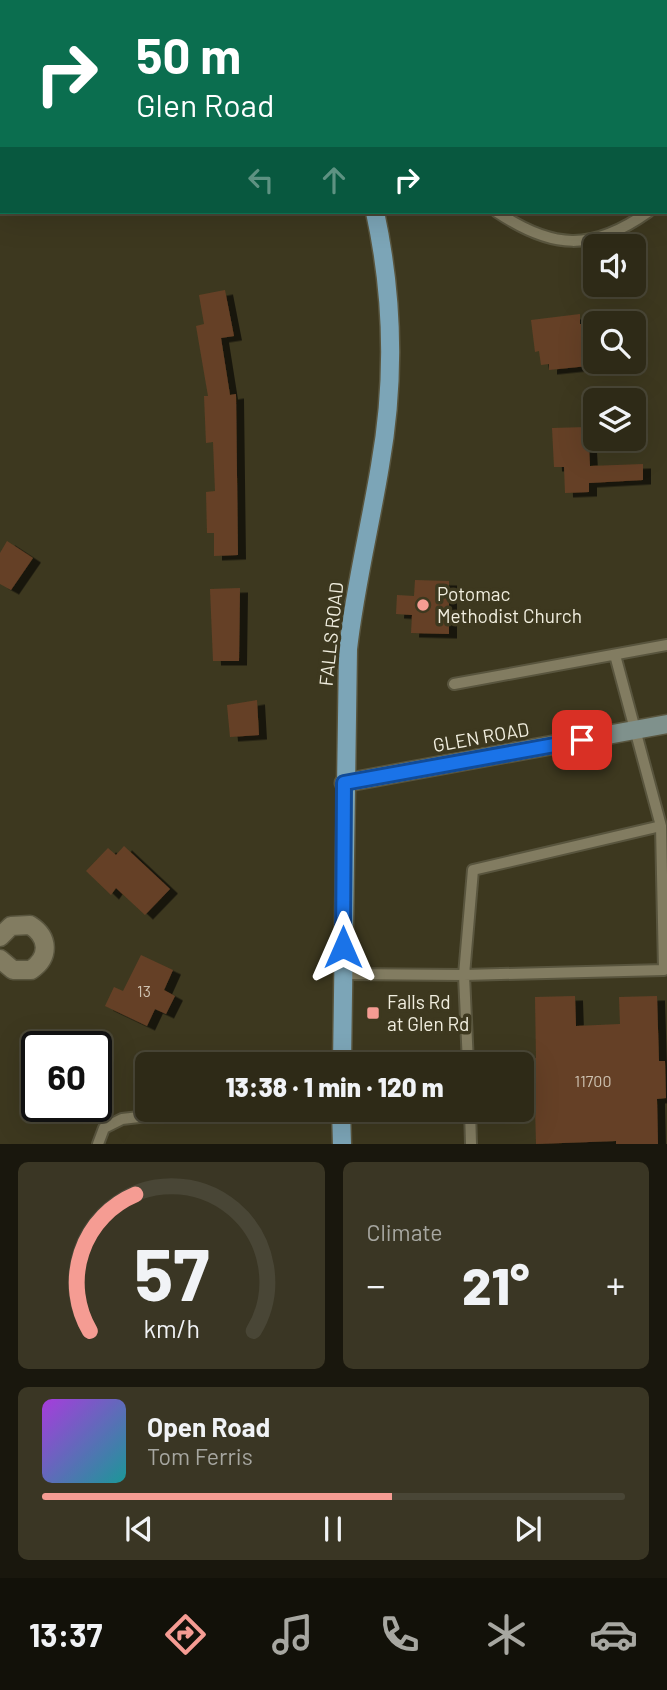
<!DOCTYPE html>
<meta charset="utf-8">
<style>
:root{--surface:#2e2a17;--page:#3a3624;--text:#f1f3f6;--muted:#a7a7a1;--line:#494636;--accent:#f59c93}
body{margin:0;font-family:Barlow,sans-serif;background:var(--page);color:var(--text);height:100vh;display:flex;flex-direction:column;font-size:26px;white-space:nowrap}
*{box-sizing:border-box;margin:0}
p{font-size:23px;color:var(--muted)}
.icon{flex:none;width:38px;height:38px;fill:none;stroke:currentColor;stroke-width:2;stroke-linecap:round;stroke-linejoin:round}
.map{position:relative;height:1144px;overflow:hidden}
.side{display:flex;flex-direction:column;gap:18px;padding:18px;background:#19170d;flex:1}
.side>*{flex:none}
.banner{position:absolute;left:0px;top:0px;width:668px;height:214px;box-shadow:0 7px 28px #0002,0 0 0 2px var(--line);background:#0b6e4f;color:#fff;overflow:hidden}
.controls{position:absolute;left:583px;top:234px;display:grid;gap:14px}
.controls a{display:grid;place-items:center;width:63px;height:63px;border-radius:10px;background:var(--surface);box-shadow:0 7px 28px #0002,0 0 0 2px var(--line);font-size:35px}
.speed{position:absolute;left:21px;top:1031px;display:flex;gap:14px;font-size:35px;font-weight:700;text-align:center}
.speed>*{display:grid;place-content:center;width:91px;height:91px;border-radius:50%;background:var(--surface);box-shadow:0 7px 28px #0002,0 0 0 2px var(--line);line-height:1}
.speed .limit{border:4px solid #111;border-radius:10px;background:#fff;color:#111}
.pin{position:absolute;display:grid;place-items:center;width:60px;height:60px;color:#fff;margin:-30px;border-radius:14px;box-shadow:0 4px 10px #0006}
.me{position:absolute;width:77px;margin:-38px;rotate:0deg;stroke-linejoin:round;filter:drop-shadow(0 0 5px #0008)}
.turn{display:flex;align-items:center;gap:24px;height:147px;padding:0 21px;font-size:32px}
.turn .icon{width:91px;height:91px;stroke-width:2.5}
.turn b{display:block;font-size:49px;line-height:60px}
.lanes{display:flex;align-items:center;height:66px;padding:0 21px;background:#0003;justify-content:center;gap:35px;direction:ltr}
.lanes .off{opacity:.35}
.big{font-size:52px;font-weight:800;line-height:1.1}
.side .card{flex:1;display:flex;flex-direction:column;justify-content:center;gap:10px;min-width:0;padding:0 24px;border-radius:10px;background:var(--page)}
.side .dial{align-items:center;gap:0}
.dial svg{height:182px;overflow:visible;fill:none;stroke:var(--line);stroke-width:7;stroke-linecap:round;text-anchor:middle}
.dial text{fill:var(--text);stroke:none}
.song{display:flex;align-items:center;gap:21px}
.cover{width:84px;height:84px;border-radius:10px;background:linear-gradient(135deg,hsl(280 70% 55%),hsl(180 70% 35%))}
.played{height:7px;border-radius:4px;background:linear-gradient(90deg,var(--accent) 60%,var(--line) 60%)}
.keys{display:flex;justify-content:space-around;direction:ltr}
.heat{display:flex;justify-content:space-between;align-items:center;font-size:38px;direction:ltr}
.side .tiles{flex:1;display:grid;gap:18px;grid-template-columns:1fr 1fr}
.card:last-child{grid-column:span 2}
.trip{position:absolute;left:135px;top:1052px;width:399px;height:70px;border-radius:10px;background:var(--surface);box-shadow:0 7px 28px #0002,0 0 0 2px var(--line);font-weight:800;line-height:70px;text-align:center}
.menu{display:flex;height:112px;justify-content:space-around;align-items:center;background:#121109;color:var(--muted)}
.menu .icon{width:49px;height:49px}
.menu .on{color:var(--accent)}
.menu b{font-size:32px;color:var(--text)}
.map>svg:first-child{display:block}
</style>
<div class="map">
<svg width="667" height="1144" viewBox="0 0 667 1144">
<defs>
<filter id="shadow"><feDropShadow dx="8" dy="4.5" stdDeviation="0" flood-color="#0009"/></filter>
</defs>
<rect width="100%" height="100%" fill="#3d381f"/>
<!-- building -->
<path fill="#654026" filter="url(#shadow)" d="M225,290L234,336L221,338L230,395L236,394L238,555L214,556V533H207L206,492L215,491L213,442L206,443L204,396H208L196,326L204,324L199,295Z
M580,314V324H588L590,336L595,335V356L588,357V366L549,370V364L541,365L539,351L535,352L531,320Z
M588,427L590,466L643,464V480L589,483V492L565,493L564,467H554L552,428Z
M7,541L33,558L11,590L0,584V553Z
M415,580L449,581V634L411,633L412,615L396,614L397,595L414,596Z
M240,588L239,661H213L210,589Z
M257,700L259,735L230,737L227,705Z
M124,846L170,889L145,915L116,888L111,895L86,871L108,848L116,855Z
M141,955L173,970L164,990L175,996L166,1014L155,1009L147,1026L105,1006L114,987L123,991Z
M575,996L576,1026L620,1024L619,997L657,996L659,1061H665L666,1098L657,1099L658,1144H616V1141L536,1144L535,1105L522,1106V1058H536L535,997Z"/>
<g fill="none" stroke-linecap="round" stroke-linejoin="round">
<defs>
<path id="service" d="M549,2L551,0
M667,199V198
M497,212C552,249 592,252 648,212
M615,655L661,826L664,970L464,975L473,870L661,826
M454,684L667,645
M343,974L464,975L468,1064
M470,1110L471,1144
M98,1144L104,1128L122,1119L199,1110"/>
<path id="minor" d="M78,2L82,0
M0,37L2,36
M0,937L11,926L30,925C49,937 50,957 31,970H13L0,959"/>
<path id="secondary" d="M344,783L667,724"/>
<path id="primary" d="M296,0L297,2
M342,1064L348,649C355,587 370,527 380,466C395,382 393,295 375,212
M341,1110L342,1144"/>
</defs>
<!-- service casing -->
<use href="#service" stroke="#59553e" stroke-width="14"/>
<!-- minor casing -->
<use href="#minor" stroke="#59553e" stroke-width="21"/>
<!-- secondary casing -->
<use href="#secondary" stroke="#59553e" stroke-width="21"/>
<!-- primary casing -->
<use href="#primary" stroke="#59553e" stroke-width="21"/>
<!-- service -->
<use href="#service" stroke="#827c61" stroke-width="10"/>
<!-- minor -->
<use href="#minor" stroke="#827c61" stroke-width="18"/>
<!-- secondary -->
<use href="#secondary" stroke="#7f918c" stroke-width="18"/>
<!-- primary -->
<use href="#primary" stroke="#7ca5b7" stroke-width="18"/>
</g>
<g fill="none" stroke-linecap="round" stroke-linejoin="round">
<defs>
<path id="route" d="M343,947L344,783L582,740"/>
</defs>
<!-- route casing -->
<use href="#route" stroke="#114b97" stroke-width="18"/>
<!-- route -->
<use href="#route" stroke="#1a73e8" stroke-width="12"/>
</g>
<!-- markers -->
<g fill="#f59c93" stroke="#3d381f" stroke-width="2.5">
<circle cx="423" cy="605" r="7"/>
<rect x="366" y="1006" width="14" height="14" rx="3.5"/>
</g>
<g text-anchor="middle" stroke-width="7" stroke-linejoin="round" paint-order="stroke">
<!-- number labels -->
<g font-size="16" fill="#cec2b1">
<text x="144" y="997">13</text>
<text x="593" y="1087">11700</text>
</g>
<!-- poi labels -->
<g font-size="19" fill="#f1eedf" stroke="#3d381f" text-anchor="start">
<text x="437" y="601">Potomac<tspan x="437" dy="22">Methodist Church</tspan></text>
<text x="387" y="1009">Falls Rd<tspan x="387" dy="22">at Glen Rd</tspan></text>
</g>
<!-- street labels -->
<g font-size="19" fill="#f1eedf" stroke="#3d381f">
<text transform="translate(331 634) rotate(-84)" y="7">FALLS ROAD</text>
<text transform="translate(481 737) rotate(-10)" y="7">GLEN ROAD</text>
</g>
</g>
</svg>
<div class="controls">
<a><svg class="icon" aria-label="sound" viewBox="0 0 24 24"><path d="M4 9h4l5-4v14l-5-4H4zM17 9q2 3 0 6"/></svg></a>
<a><svg class="icon" aria-label="search" viewBox="0 0 24 24"><circle cx="10" cy="10" r="6"/><path d="M15 15l6 6"/></svg></a>
<a><svg class="icon" aria-label="layers" viewBox="0 0 24 24"><path d="M12 4l9 5-9 5-9-5zM3 14l9 5 9-5"/></svg></a>
</div>
<div class="speed"><div class="limit">60</div></div>
<div class="pin" style="left:582px;top:740px;background:#d93025"><svg class="icon" aria-label="arrive" viewBox="0 0 24 24"><path d="M6 21V4h12l-3 4 3 4H6"/></svg></div>
<svg class="me" style="left:343px;top:947px" viewBox="-20 -20 40 40"><path d="M0-17L14 15 0 8-14 15z" fill="#1a73e8" stroke="#fff" stroke-width="4"/></svg>
<div class="trip">13:38 · 1 min · 120 m</div>
<div class="banner">
<div class="turn"><svg class="icon" aria-label="right" viewBox="0 0 24 24"><path d="M7 20v-9h11M14 6l5 5-5 5"/></svg><div><b>50 m</b>Glen Road</div></div>
<div class="lanes"><svg class="icon off" aria-label="left" viewBox="0 0 24 24"><path d="M17 20v-9H6M10 6l-5 5 5 5"/></svg><svg class="icon off" aria-label="ahead" viewBox="0 0 24 24"><path d="M12 20V5M6 11l6-6 6 6"/></svg><svg class="icon" aria-label="right" viewBox="0 0 24 24"><path d="M7 20v-9h11M14 6l5 5-5 5"/></svg></div>
</div>
</div>
<section class="side">
<div class="tiles">
<div class="card dial"><svg viewBox="0 0 100 80">
<path d="M14 69A42 42 0 1 1 86 69"/>
<path d="M14 69A42 42 0 0 1 34 9" stroke="#f59c93"/>
<text x="50" y="56" font-size="32" font-weight="700">57</text>
<text x="50" y="72" font-size="11">km/h</text>
</svg></div>
<div class="card"><p>Climate</p>
<div class="heat"><a>−</a><b class="big">21°</b><a>+</a></div>
</div>
<div class="card">
<div class="song"><i class="cover"></i><div><b>Open Road</b><p>Tom Ferris</p></div></div>
<div class="played"></div>
<div class="keys"><svg class="icon" aria-label="previous" viewBox="0 0 24 24"><path d="M18 5L8 12l10 7zM5 5v14"/></svg><svg class="icon" aria-label="pause" viewBox="0 0 24 24"><path d="M8 5v14M16 5v14"/></svg><svg class="icon" aria-label="next" viewBox="0 0 24 24"><path d="M6 5l10 7-10 7zM19 5v14"/></svg></div>
</div>
</div>
</section>
<nav class="menu">
<b>13:37</b>
<svg class="icon on" aria-label="directions" viewBox="0 0 24 24"><path d="M12 3l9 9-9 9-9-9zM9 14v-3h6M13 9l2 2-2 2"/></svg>
<svg class="icon" aria-label="music" viewBox="0 0 24 24"><path d="M9 18V5l10-2v13"/><circle cx="6" cy="18" r="3"/><circle cx="16" cy="16" r="3"/></svg>
<svg class="icon" aria-label="phone" viewBox="0 0 24 24"><path d="M5 4h4l2 5-3 2q2 4 5 5l2-3 5 2v4C11 20 4 13 5 4z"/></svg>
<svg class="icon" aria-label="climate" viewBox="0 0 24 24"><path d="M12 3v18M4 7l16 10M4 17L20 7"/></svg>
<svg class="icon" aria-label="car" viewBox="0 0 24 24"><path d="M5 17H2v-5l4-1 3-4h7l3 4 3 1v5h-3M9 17h6M6 11h13"/><circle cx="7" cy="17" r="2"/><circle cx="17" cy="17" r="2"/></svg>
</nav>
